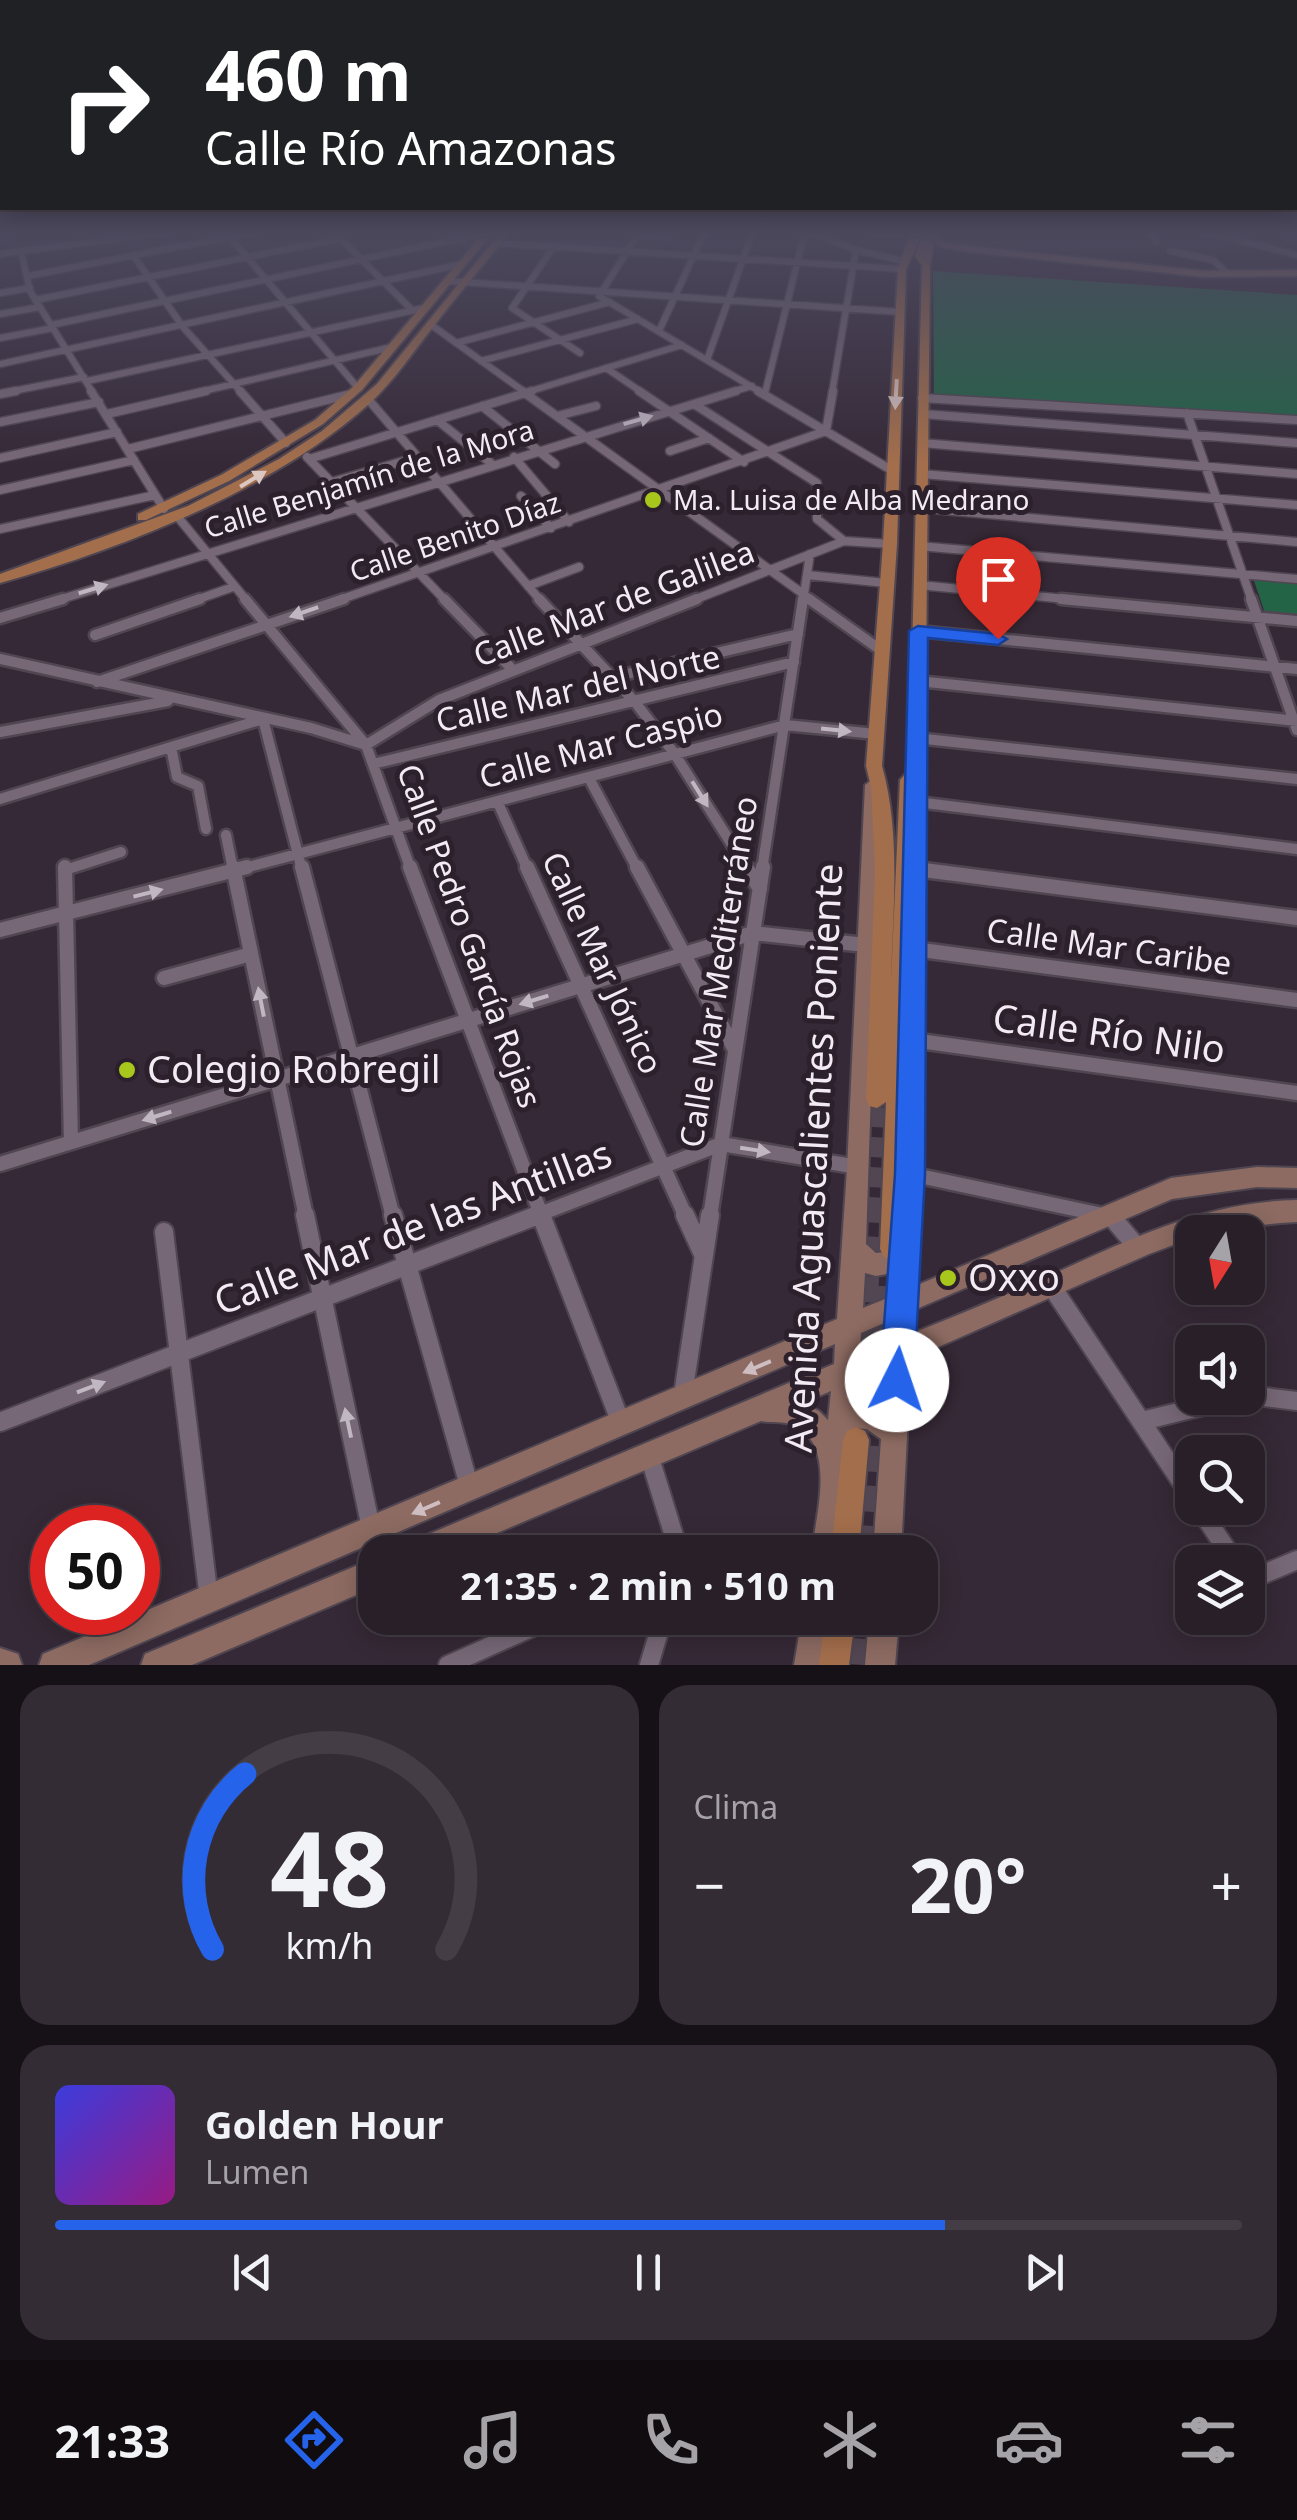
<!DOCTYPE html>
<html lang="es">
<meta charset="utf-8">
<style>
:root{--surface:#281f29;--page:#342c35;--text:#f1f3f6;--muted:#a5a2a8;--line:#443d46;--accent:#2563eb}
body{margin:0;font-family:"Noto Sans",sans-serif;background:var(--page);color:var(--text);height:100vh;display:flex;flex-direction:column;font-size:38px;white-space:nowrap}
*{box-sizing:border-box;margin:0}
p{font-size:32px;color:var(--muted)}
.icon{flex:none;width:55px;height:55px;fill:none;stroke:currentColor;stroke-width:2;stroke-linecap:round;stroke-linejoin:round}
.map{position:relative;height:1665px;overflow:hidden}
.side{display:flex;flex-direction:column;gap:20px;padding:20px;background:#161117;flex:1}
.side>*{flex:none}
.top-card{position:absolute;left:0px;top:0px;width:1298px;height:210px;box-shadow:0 5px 25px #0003,0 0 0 2px var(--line);background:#202124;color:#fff;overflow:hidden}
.needle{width:65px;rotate:191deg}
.controls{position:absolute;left:1175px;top:1215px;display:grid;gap:20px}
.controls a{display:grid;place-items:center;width:90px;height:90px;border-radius:20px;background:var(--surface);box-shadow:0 5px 25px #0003,0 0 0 2px var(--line);font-size:50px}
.speed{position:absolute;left:30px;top:1505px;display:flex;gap:20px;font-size:50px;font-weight:700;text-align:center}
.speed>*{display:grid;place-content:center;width:130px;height:130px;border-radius:50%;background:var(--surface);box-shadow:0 5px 25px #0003,0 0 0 2px var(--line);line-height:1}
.speed .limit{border:15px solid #d22;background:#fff;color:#111}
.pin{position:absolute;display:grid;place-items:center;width:85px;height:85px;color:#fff;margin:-102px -42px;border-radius:50% 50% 50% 0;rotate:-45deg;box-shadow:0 0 10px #0007}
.pin .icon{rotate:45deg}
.me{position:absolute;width:110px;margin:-55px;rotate:4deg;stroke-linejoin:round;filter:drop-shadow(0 0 8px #0008)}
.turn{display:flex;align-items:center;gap:35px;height:210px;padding:0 40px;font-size:45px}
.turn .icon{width:130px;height:130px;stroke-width:2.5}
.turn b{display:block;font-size:70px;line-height:85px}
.big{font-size:75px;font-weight:700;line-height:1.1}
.side .tile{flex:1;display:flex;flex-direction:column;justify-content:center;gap:15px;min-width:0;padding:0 35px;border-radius:30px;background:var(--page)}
.side .dial{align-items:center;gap:0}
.dial svg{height:260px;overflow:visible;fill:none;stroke:var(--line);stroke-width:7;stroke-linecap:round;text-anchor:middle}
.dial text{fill:var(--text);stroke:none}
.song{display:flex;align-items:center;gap:30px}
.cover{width:120px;height:120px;border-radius:15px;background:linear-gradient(135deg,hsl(240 70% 55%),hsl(310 70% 35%))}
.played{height:10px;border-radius:5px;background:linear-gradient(90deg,var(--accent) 75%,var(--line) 75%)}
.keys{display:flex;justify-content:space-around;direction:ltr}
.heat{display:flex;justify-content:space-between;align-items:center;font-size:55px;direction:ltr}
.side .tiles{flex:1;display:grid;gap:20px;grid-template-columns:1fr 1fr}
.tile:last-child{grid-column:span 2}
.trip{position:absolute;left:358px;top:1535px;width:580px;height:100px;border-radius:30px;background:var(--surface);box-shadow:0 5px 25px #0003,0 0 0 2px var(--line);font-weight:700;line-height:100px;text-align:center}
.menu{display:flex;height:160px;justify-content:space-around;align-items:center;background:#100c10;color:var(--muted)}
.menu .icon{width:70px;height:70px}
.menu .selected{color:var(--accent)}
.menu b{font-size:45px;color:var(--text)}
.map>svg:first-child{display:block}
</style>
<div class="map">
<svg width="1297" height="1665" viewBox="0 0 1297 1665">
<rect width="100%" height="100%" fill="#362937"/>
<!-- green -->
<path fill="#236447" d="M933,271L1297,295V418L934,395Z
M1253,578L1297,582V619L1266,616Z"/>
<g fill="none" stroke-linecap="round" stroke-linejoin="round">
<!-- primary-tunnel-far1 -->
<path stroke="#524653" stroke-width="20" stroke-dasharray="20 10" stroke-linecap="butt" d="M870,1217L877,1099"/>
<!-- primary-tunnel -->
<path stroke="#524653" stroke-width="26" stroke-dasharray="26 14" stroke-linecap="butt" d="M857,1422L870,1215
M873,1552L892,1254
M864,1665L868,1618"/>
<defs>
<path id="street-far4" d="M333,231L410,308
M640,231L599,296L762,393
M808,231L856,250L903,261
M866,231L899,235
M1151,231L1156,242
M1203,231L1297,255
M638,235L669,237
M230,237L358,388
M497,243L902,269
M554,246L512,308L580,353
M21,251L30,291L93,393
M1170,251L1213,260L1228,274
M0,254L173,231
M133,255L183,327L242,393
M28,276L258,231
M448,281L900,312
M0,293L30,288
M35,300L337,239
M0,314L40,307
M430,324L526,393
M51,325L490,232
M659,331L705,231
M0,338L53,328
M456,343L610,302
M707,360L753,231
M481,361L638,319
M0,364L462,264
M606,368L643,393
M87,381L424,308
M3,393L84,377
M195,393L392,347
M524,393L682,345
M728,393L752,386
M765,393L805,231
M832,393L856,250"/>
<path id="street-far3" d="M91,391L164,509
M240,391L286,443
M522,391L813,601
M639,391L744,462
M758,391L893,471
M0,394L16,391
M922,398L1297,420
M368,399L541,601
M694,404L817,483V519L844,541
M482,406L555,464
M1187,413L1252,601
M107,414L206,391
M923,414L1297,443
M557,416L596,406
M437,420L492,464
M0,422L99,402
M922,443L1297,474
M128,449L351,394
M670,451L709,438
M307,457L446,601
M514,457L569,522
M0,458L117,432
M309,459L532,391
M922,474L1297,505
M332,482L414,458
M0,490L134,460
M521,496L551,528
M920,508L1297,542
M177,516L247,601
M0,529L155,495
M919,546L1297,579
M807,575L886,583
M919,585L1087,601
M528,586L579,567
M55,601L736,391
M193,601L233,587
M336,601L826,431L833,391
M691,601L844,541L890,544
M803,601L810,554"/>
<path id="street-far2" d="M245,599L366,745L411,870
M444,599L513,670
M539,599L635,702L674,753L748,870
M809,599L882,651
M1061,599L1297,621
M1251,599L1297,730
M0,618L63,599
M918,631L1297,669
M95,635L200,599
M0,659L311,728L366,745L439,700L697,599
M614,677L798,634
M918,681L1297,721
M97,682L344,599
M0,732L168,701
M916,738L1297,779
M171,747L177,777L198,786L206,829
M373,764L794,662
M589,778L638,870
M0,799L263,719L302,870
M917,802L1297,849
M498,803L528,870
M226,835L233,870
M916,869L921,870
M65,870L121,852
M237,870L785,725L876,734
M762,870L803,599"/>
<path id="street-far1" d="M65,867L71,1142
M233,867L306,1217
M302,867L393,1217
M410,867L542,1217
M527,867L686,1217
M637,867L735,1050
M746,867L760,889
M916,869L1297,918
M0,930L247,867
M914,949L1297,1000
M164,978L251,954
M912,1040L1297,1093
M0,1164L753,933L866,945
M910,1174L1112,1217
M532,1217L721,1144L858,1167
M710,1217L763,867"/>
<path id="street" d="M305,1215L376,1552
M393,1215L470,1489
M541,1215L621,1423
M685,1215L703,1254
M1110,1215L1137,1247
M164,1232L209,1599
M1052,1287L1192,1498
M683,1395L710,1215
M1248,1395L1297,1401
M1142,1421L1236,1398
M0,1422L538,1215
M649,1455L679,1552
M1199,1508L1235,1562
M1248,1575L1259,1576L1297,1560
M448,1665L553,1618
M649,1665L663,1618"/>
<path id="secondary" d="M910,231H918L907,261L900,263Z
M932,231H940L937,236L947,243L969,246L1204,271L1297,270V276L1204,277L969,252L941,247L934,242L930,265L926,268L922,265L926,241Z
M917,766L925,772L921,1174L915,1286L1171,1178L1257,1167L1297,1168V1188L1257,1187L1172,1199L914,1310L913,1333C963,1313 1013,1292 1062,1270C1141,1234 1209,1202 1297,1200V1222C1262,1223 1227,1232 1192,1232V1238L1149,1254L911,1359L901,1552H873L881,1439L867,1429L854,1428L840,1552H812C815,1517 838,1444 793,1425C783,1421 771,1423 761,1421L452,1552H406L410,1542L834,1364L835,1344L89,1665H39L43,1654L837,1319L847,1169L865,785L873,779L881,785L866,1244L876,1253L885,1252L894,1246L899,1174L909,772ZM865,1273L876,1276L892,1273L890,1297L863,1308ZM889,1321L887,1344L860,1354L861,1333ZM885,1370L883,1408L856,1401L858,1380ZM831,1391L828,1420L819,1411L803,1403Z
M375,1558V1587L192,1665H141L145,1654Z
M802,1618H832L824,1665H794Z
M869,1618H899L895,1665H865Z
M0,1648L18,1654L22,1665H0Z"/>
<path id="primary" d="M485,231H494L362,390L323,424L229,481L146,520H138V514L221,475L315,420L354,386Z
M502,231H511C485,263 458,294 433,327C413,352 394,381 370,403C275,489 122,549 0,583V574L188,506L279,459L322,431L377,384Z
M925,231H933L923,256L930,265L925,772L916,782L904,1249L900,1257L892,1260L884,1257L880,1249L886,1102L877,1108L869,1106L866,1099L875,871L871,787L866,766L883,544L898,269L913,236L917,233L921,236L906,269L897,544L882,766C901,833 893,910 891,979L900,780L909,770L922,265L915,256Z
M856,1427L865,1431L869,1440L859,1552H831L843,1440L847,1431Z
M825,1618H855L849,1665H819Z"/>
</defs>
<!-- street-far4 casing -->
<use href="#street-far4" stroke="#504651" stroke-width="9"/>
<!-- street-far3 casing -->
<use href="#street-far3" stroke="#504651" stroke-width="11"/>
<!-- street-far2 casing -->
<use href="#street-far2" stroke="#504651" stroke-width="15"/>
<!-- street-far1 casing -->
<use href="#street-far1" stroke="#504651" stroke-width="19"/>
<!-- street casing -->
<use href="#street" stroke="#504651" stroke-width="22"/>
<!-- secondary casing -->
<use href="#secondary" stroke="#504651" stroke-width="4"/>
<!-- primary casing -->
<use href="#primary" stroke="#504651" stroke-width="4"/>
<!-- street-far4 -->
<use href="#street-far4" stroke="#776877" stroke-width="6"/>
<!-- street-far3 -->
<use href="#street-far3" stroke="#776877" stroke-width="8"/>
<!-- street-far2 -->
<use href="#street-far2" stroke="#776877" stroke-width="10"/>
<!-- street-far1 -->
<use href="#street-far1" stroke="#776877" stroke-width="14"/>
<!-- street -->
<use href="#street" stroke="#776877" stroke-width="18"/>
<!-- secondary -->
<use href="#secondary" fill="#8d6b62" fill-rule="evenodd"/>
<!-- primary -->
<use href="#primary" fill="#a36e4c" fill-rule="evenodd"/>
</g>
<!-- one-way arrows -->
<defs><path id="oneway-solid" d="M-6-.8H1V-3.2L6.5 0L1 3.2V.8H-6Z" transform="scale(2.5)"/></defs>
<g fill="#dbc6c2">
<use href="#oneway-solid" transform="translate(896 394) rotate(93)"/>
<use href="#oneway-solid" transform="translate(253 479) rotate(-31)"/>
</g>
<g fill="#c1b7c2">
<use href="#oneway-solid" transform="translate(638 420) rotate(-16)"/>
<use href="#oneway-solid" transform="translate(93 589) rotate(-17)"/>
<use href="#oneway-solid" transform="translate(304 612) rotate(161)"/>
<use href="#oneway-solid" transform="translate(836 730) rotate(6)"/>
<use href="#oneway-solid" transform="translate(700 794) rotate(58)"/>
<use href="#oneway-solid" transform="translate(148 893) rotate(-14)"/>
<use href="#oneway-solid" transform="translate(534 1000) rotate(163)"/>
<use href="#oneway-solid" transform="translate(261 1002) rotate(-101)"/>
<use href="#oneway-solid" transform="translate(157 1116) rotate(163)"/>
<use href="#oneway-solid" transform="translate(755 1150) rotate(9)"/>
<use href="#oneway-solid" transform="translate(91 1387) rotate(-21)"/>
<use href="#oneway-solid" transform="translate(348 1423) rotate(-102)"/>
</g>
<g fill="#cfbec1">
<use href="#oneway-solid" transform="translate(757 1367) rotate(157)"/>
<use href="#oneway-solid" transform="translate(426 1508) rotate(157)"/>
</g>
<!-- sky -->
<linearGradient id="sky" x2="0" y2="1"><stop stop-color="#1e171e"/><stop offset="0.5" stop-color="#4c495e"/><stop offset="1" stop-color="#4c495e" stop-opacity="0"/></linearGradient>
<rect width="1297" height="465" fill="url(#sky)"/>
<!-- route -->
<path fill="#2563eb" stroke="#184099" stroke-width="2.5" d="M918,626L998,634L1007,639L998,645L928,638L925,1174L914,1380L909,1391L897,1396L885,1391L880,1380L895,1174L909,631Z"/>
<!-- markers -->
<g fill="#a8c71d" stroke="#2c202d" stroke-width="4">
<circle cx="653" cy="500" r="10"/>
<circle cx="127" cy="1070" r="10"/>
<circle cx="948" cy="1278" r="10"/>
</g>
<g text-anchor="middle" stroke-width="10" stroke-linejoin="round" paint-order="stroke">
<!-- far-street labels -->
<g font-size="28" fill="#f3ebf4" stroke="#2c202d">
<text transform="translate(369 479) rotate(-17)" y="10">Calle Benjamín de la Mora</text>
<text transform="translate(455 537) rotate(-19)" y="10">Calle Benito Díaz</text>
</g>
<!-- far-poi labels -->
<g font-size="28" fill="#f3ebf4" stroke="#2c202d" text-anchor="start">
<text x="673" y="510">Ma. Luisa de Alba Medrano</text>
</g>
<!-- street labels -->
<g font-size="32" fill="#f3ebf4" stroke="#2c202d">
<text transform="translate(614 604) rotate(-21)" y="11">Calle Mar de Galilea</text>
<text transform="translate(578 689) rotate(-13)" y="11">Calle Mar del Norte</text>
<text transform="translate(601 746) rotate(-15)" y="11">Calle Mar Caspio</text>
<text transform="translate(469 936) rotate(70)" y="11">Calle Pedro García Rojas</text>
<text transform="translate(1109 947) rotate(8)" y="11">Calle Mar Caribe</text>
<text transform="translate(602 963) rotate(65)" y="11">Calle Mar Jónico</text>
<text transform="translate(719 972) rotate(-81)" y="11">Calle Mar Mediterráneo</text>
</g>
<!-- near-street labels -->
<g font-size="38" fill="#f3ebf4" stroke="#2c202d">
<text transform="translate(1109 1034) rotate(8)" y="13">Calle Río Nilo</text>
<text transform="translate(814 1158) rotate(-87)" y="13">Avenida Aguascalientes Poniente</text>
<text transform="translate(413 1228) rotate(-21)" y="13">Calle Mar de las Antillas</text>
</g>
<!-- near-poi labels -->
<g font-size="38" fill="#f3ebf4" stroke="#2c202d" text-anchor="start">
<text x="147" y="1083">Colegio Robregil</text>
<text x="968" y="1291">Oxxo</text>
</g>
</g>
</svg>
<div class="controls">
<a><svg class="needle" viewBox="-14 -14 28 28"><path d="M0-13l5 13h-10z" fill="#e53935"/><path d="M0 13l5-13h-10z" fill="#a5a2a8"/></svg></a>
<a><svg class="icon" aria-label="sound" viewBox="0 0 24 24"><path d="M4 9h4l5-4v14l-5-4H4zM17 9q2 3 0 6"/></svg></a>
<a><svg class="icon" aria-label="search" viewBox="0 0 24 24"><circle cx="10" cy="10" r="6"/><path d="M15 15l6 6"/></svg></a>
<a><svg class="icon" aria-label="layers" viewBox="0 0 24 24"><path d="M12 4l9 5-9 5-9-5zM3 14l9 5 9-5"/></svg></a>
</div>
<div class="speed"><div class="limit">50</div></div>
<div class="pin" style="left:998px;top:639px;background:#d93025"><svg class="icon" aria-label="arrive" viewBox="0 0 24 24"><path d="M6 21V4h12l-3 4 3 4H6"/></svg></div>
<svg class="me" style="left:897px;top:1380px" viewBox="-20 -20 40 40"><circle r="19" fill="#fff"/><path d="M0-13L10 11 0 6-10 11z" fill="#2563eb"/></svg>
<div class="trip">21:35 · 2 min · 510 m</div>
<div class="top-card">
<div class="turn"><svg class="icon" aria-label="right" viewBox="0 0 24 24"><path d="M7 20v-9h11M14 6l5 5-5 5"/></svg><div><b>460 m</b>Calle Río Amazonas</div></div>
</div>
</div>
<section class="side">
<div class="tiles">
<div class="tile dial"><svg viewBox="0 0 100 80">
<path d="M14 69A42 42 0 1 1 86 69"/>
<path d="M14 69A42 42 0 0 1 24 15" stroke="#2563eb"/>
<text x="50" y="56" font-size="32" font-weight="700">48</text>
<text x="50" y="72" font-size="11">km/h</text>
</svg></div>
<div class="tile"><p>Clima</p>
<div class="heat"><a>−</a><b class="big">20°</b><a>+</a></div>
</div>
<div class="tile">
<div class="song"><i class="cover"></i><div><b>Golden Hour</b><p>Lumen</p></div></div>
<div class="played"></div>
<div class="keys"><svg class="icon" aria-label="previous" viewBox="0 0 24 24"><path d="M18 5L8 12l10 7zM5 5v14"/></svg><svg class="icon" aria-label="pause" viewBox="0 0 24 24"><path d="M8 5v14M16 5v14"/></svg><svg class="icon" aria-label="next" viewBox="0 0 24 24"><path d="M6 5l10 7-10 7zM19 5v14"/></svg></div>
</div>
</div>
</section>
<nav class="menu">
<b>21:33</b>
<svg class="icon selected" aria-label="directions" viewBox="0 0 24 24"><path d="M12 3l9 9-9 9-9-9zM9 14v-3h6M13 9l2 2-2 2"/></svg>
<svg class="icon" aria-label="music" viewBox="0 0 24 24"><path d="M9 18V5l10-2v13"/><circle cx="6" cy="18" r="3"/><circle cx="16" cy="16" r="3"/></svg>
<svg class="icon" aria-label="phone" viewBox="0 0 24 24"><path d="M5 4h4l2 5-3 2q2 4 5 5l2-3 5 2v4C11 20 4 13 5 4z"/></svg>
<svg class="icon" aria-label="climate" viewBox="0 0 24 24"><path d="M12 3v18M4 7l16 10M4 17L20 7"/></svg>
<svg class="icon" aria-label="car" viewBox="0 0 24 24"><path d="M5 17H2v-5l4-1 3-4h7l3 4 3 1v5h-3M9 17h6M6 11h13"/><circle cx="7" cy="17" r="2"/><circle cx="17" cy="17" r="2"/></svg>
<svg class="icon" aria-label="filters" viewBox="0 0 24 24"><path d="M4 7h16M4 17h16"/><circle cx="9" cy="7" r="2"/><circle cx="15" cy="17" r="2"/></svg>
</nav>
